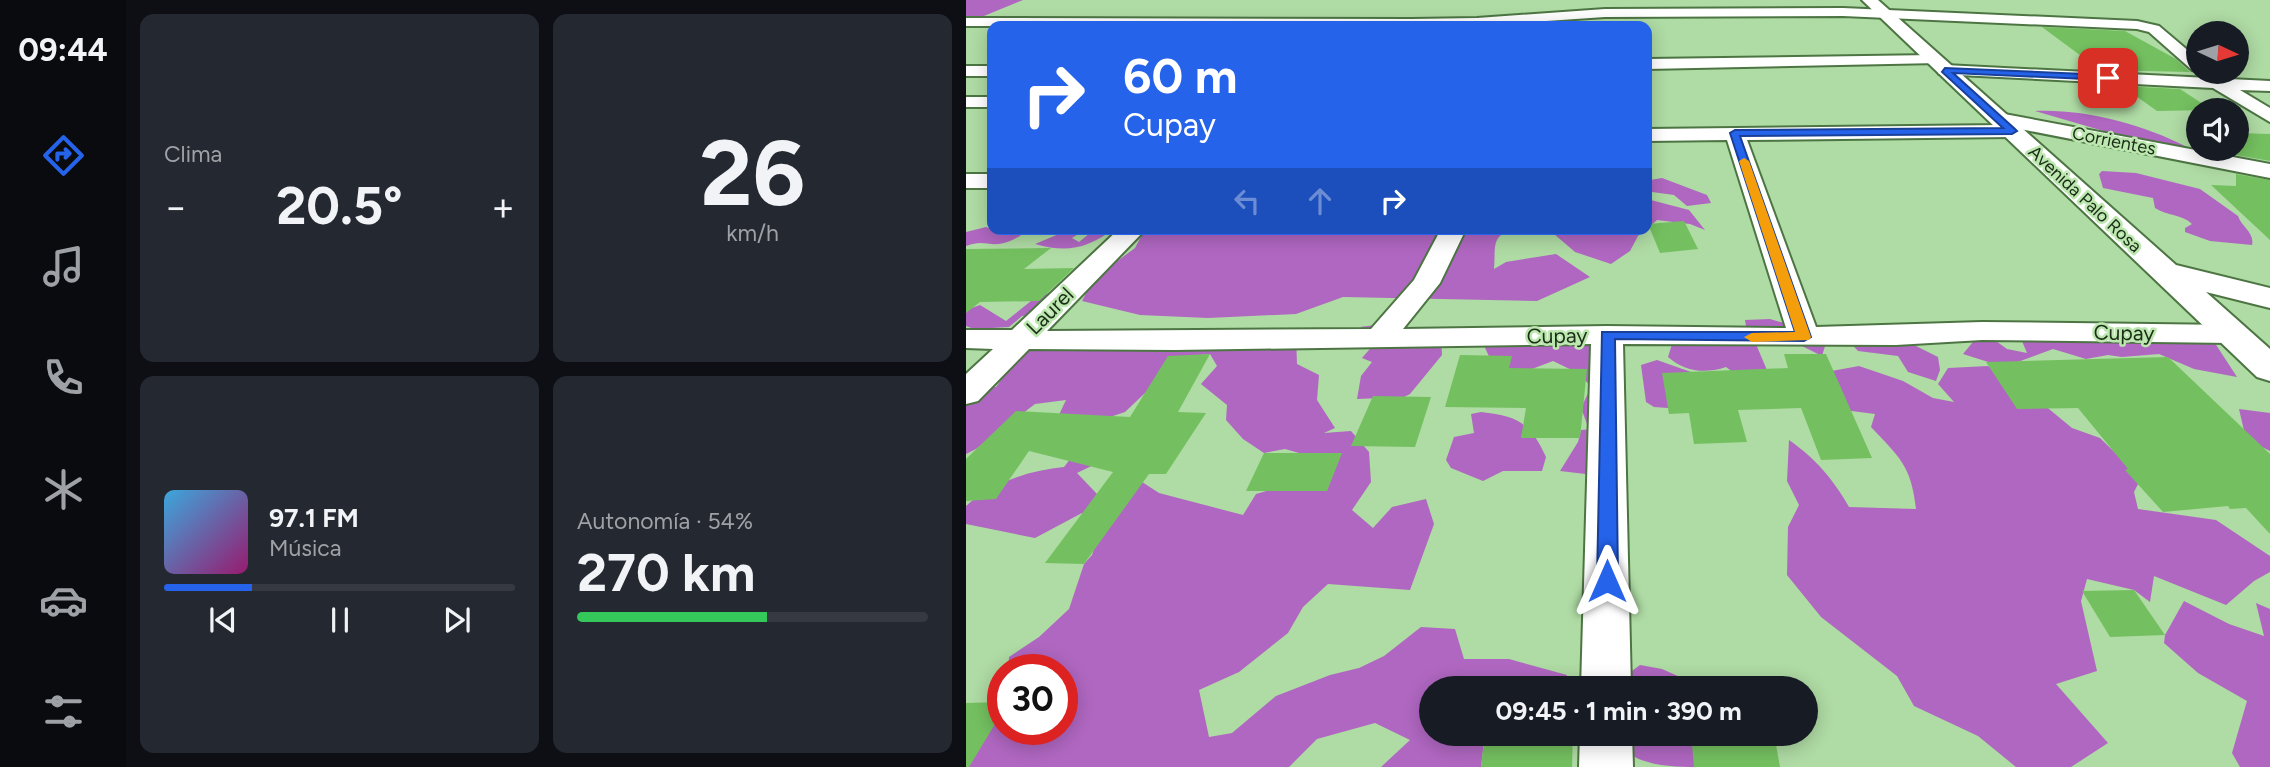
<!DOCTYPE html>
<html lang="es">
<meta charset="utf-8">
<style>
:root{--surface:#171b24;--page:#242831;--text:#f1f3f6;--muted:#9ea1a6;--line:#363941;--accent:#2563eb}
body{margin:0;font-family:Figtree,sans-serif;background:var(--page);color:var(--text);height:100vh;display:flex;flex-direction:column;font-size:26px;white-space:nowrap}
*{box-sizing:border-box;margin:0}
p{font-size:23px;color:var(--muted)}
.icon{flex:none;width:38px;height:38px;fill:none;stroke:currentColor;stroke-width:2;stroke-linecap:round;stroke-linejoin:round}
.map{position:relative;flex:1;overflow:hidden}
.drawer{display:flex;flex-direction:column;gap:14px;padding:14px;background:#0d0f14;width:840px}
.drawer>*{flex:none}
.guide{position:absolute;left:21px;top:21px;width:665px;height:214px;border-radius:14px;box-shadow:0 4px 18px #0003;background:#2563eb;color:#fff;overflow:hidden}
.needle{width:46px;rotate:94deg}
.tools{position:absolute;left:1220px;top:21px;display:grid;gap:14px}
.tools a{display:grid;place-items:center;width:63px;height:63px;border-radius:50%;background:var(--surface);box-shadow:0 4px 18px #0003;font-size:35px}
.speed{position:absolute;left:21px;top:654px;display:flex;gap:14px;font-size:35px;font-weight:700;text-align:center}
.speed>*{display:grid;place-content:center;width:91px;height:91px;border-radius:50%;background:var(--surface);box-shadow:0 4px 18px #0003;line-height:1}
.speed .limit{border:10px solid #d22;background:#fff;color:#111}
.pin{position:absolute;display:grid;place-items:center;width:60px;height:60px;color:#fff;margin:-30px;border-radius:14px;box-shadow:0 4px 10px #0006}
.me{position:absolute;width:77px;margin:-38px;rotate:0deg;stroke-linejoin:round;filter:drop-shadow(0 0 5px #0008)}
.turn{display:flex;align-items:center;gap:24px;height:147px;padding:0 21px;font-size:32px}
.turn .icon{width:91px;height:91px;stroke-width:2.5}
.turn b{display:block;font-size:49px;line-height:60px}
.lanes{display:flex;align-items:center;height:66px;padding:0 21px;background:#0003;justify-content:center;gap:35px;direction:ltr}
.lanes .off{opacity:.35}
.big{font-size:52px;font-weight:700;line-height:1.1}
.drawer .tile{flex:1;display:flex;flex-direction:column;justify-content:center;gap:10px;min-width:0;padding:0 24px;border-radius:14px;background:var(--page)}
.drawer .dial{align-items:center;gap:0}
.dial b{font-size:91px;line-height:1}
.song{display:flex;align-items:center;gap:21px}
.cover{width:84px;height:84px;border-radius:10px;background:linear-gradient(135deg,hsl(200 70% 55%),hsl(320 70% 35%))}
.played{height:7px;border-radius:4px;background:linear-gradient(90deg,var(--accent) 25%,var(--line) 25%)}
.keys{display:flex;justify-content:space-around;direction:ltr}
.heat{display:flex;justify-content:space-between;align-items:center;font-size:38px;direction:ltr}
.charge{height:10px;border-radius:5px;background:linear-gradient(90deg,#34c759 54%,var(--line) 0)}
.drawer .tiles{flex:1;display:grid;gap:14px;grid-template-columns:repeat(2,1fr)}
.trip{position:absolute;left:453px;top:676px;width:399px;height:70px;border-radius:35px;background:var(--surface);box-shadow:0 4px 18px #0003;font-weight:700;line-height:70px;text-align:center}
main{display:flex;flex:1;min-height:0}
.tabs{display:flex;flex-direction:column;width:126px;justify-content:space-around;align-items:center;background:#090b0e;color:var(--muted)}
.tabs .icon{width:49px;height:49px}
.tabs .on{color:var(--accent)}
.tabs b{font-size:32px;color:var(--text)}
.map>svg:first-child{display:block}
</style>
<main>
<nav class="tabs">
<b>09:44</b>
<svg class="icon on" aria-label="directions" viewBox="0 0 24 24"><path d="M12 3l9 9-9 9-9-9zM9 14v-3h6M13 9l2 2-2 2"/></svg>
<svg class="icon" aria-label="music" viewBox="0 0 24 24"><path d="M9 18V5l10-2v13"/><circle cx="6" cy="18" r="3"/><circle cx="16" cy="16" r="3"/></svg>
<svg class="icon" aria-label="phone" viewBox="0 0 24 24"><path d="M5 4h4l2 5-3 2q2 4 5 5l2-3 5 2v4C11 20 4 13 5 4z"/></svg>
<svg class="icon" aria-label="climate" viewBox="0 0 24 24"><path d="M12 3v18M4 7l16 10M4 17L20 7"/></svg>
<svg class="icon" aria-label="car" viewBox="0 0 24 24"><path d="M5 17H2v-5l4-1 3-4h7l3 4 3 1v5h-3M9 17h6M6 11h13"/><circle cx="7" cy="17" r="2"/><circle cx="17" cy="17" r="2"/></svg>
<svg class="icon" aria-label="filters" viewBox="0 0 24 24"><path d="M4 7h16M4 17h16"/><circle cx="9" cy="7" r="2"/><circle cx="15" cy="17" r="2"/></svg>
</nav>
<section class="drawer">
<div class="tiles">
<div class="tile"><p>Clima</p>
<div class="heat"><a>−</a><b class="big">20.5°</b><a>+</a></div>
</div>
<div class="tile dial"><b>26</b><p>km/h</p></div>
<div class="tile">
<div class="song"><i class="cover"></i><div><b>97.1 FM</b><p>Música</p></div></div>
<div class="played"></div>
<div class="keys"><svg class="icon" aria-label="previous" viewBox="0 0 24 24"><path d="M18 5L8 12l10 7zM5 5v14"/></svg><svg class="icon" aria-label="pause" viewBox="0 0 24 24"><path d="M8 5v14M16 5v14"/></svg><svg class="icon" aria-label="next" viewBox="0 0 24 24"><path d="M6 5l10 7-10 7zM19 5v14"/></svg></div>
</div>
<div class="tile"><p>Autonomía · 54%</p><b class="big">270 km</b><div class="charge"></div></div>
</div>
</section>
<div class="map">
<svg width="1304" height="767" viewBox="0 0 1304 767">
<rect width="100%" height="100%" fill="#afdba4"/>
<!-- forest -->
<path fill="#b067c1" d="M0,0H57L13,18H0Z
M1069,111C1119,109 1176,124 1221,147L1141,132Z
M1136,171L1170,173L1234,189L1272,216C1275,226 1289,233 1286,245L1244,241L1219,232V228L1226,224C1216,214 1201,216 1189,208L1187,198L1137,188L1133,174Z
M696,178L741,195L745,203L721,206L708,195L686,192L684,180Z
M681,199L723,210L739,230L724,224L691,220L681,229Z
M20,227L26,229H63C55,236 44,243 33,244C19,245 17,240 0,246V232Z
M105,229L117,231L106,238L113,242L129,229H148C120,249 101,253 69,244Z
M179,229H552C524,234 530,245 528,269L540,262L590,254L624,277L571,301L377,297L330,314L242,318L174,315L116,301L128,278L169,248Z
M592,229H680L672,236L664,251L645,264L609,252L588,234Z
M87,292L80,314L56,316L43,327L8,329L0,326V310L14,305L40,321L70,297Z
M804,319L862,336L856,356L818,337L781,332L779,320Z
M418,324L450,328L475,338L476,355L444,394L438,397L391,399L395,376L406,362L396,358L415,336L394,327Z
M551,330L644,338L656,362V384L642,387V448L628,475L594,471L612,442L615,430L642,428L621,424L615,408L625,387L614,374L587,361L555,373L527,365L514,337Z
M1016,331L1041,349L1061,353L1053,334H1243L1271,377L1228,369L1193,354L1156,357L1142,355L1120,359L1087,349L1038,367L997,354Z
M122,333L112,351L158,340L330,338L331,364L353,375L351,400L369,428L358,433L385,431L403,452L405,482L386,510L407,528L426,507L460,499L468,524L444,590L362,584L337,607L322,633L273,672L233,690L243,737L266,733L310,696L364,675L393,668L418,656L455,627L489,629L498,659H543L601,675L598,688H466V733H519L515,767H415L444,740L409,723L351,739L323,767H0C0,742 18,732 37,718V730H96V670H42L43,657L73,637L103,609L118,564L126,555L134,532L116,513L69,538L0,524V506C25,483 64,470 98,467L112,449L144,457L111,473L131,494L173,480L193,493L277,515L290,494C314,487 340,474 361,490L375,453H333L319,449L298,453L277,439L260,420L261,405L235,384L251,366L244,354L212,357L196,377L159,412L96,433L91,419L100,400L69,404L10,449L0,454V391L6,388L30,387L47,363V347Z
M930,336L972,357L974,370L970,381L942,372L932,356L892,351L881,339Z
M787,337L803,375L779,381L760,367C739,374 719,372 702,357L707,341Z
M691,360L725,372L702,408L688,407L680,402L675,365Z
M893,366L937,381L967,398L988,402L972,384L982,368L1022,366L1055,386L1106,428L1134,438L1175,478L1168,492L1172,509L1250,520L1304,556V572L1288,581L1260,605L1188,576L1184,602L1168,590L1121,579L1115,601L1131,671L1090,684L1142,743L1105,767H1050L1012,736L948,706L931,676L855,617L821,575L822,527L833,505L821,481L823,440C850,459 867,479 883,507L950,509C945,465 934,458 905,427L909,414L862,408L849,374Z
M1273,409L1304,413V451L1280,439Z
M515,412C551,416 564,422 580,457L576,471H537L517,481L485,468L480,460L488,437L508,433L505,414Z
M1218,601L1263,624L1298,636L1290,603L1304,609V767H1274L1266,753L1281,701L1232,673L1198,643L1199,635Z
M674,665L696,669L739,688H643Z
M649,733H747L737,767C705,767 658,767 649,733Z"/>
<!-- building -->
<path fill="#74c060" d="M1076,27L1159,31L1210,59L1224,72L1134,70Z
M1156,86L1214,89L1246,110L1191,111Z
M1270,133L1304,134V161L1270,155Z
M1270,174L1304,180V240L1245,185L1270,186Z
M718,221L732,249L694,253L682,224Z
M85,248L58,269L108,268L73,301L14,302L0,313V249Z
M244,354L212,412L240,413L200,474H183L118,564L79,563L147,472L63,451L30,499L0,501V459L50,411L164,417L202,356Z
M818,354H860L906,458L855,460L835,408L772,410L781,442L728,444L723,413L703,414L696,373L822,368Z
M494,355L546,356L543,368L621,369L614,438H555L560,408L479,407Z
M1202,357L1304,454V534L1280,508L1264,509L1262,506L1197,512L1159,470L1162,469L1112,408L1051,409L1020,362Z
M407,396L465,397L449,447L385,446Z
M298,453H376L361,491H280Z
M1168,590L1199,635L1144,637L1116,591Z
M37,702V711L3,767H0V703Z
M519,733H607L606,767H515Z
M725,733H808L814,767H728Z"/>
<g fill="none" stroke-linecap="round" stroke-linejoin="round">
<defs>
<path id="street" d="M877,8L1171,21L1193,26L1232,59L1233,72L1226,70L1183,32L1171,29L877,16L639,17L507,26H0V18L446,19L511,18L639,9Z
M967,55L973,57L975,60L973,63L681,69V59Z
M979,65L1304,81V91L1274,90L1304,108V122L1247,88L973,74L971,70Z
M0,66H26V76H0Z
M0,97H26V107H0Z
M1033,113L1304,164V178L1054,129L1053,135L1046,137L781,140L850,327L1016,322L1266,325L1277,328L1281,334L1277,340L1266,343L1016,340L930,345L657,344L665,688H615L625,344L209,350L63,349L12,401L0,404V374L27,349L0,348V330H46L153,229H180L81,331L405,329L448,280L475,229H500L474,283L437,329L641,326L820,328L761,140L681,141V129L1035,125L1026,123L1023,119Z
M0,174H26V188H0Z
M614,733H666L667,767H613Z"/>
<path id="secondary" d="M896,0H912L1210,265L1304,288V308L1240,292L1304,349V381L1291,377Z"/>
</defs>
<!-- street casing -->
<use href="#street" stroke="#4d7543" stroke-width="4"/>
<!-- secondary casing -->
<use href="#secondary" stroke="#4d7543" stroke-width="4"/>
<!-- street -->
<use href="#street" fill="#fff" fill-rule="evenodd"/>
<!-- secondary -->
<use href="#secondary" fill="#fff" fill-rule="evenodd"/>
</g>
<!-- route -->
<path fill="#2563eb" stroke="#184099" stroke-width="2" d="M979,68L1142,75L1146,78L1142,80L987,73L1049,129L1051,131L1046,134L774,136L845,337L838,341L649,339L652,581L648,587L641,590L634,587L631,581L636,332H829L764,133L769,130L1037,128L976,72Z"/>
<!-- slow -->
<path fill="#f59e0b" d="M778,158L783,161L845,337L843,340L786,342L778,337L786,333L829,332L773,161Z"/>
<g text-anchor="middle" stroke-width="5" stroke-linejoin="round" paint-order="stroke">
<!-- far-street labels -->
<g font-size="18" fill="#1b2c17" stroke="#bce8b0">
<text transform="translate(1148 141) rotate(11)" y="6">Corrientes</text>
<text transform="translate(1119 199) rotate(43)" y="6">Avenida Palo Rosa</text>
</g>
<!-- street labels -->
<g font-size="21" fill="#1b2c17" stroke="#bce8b0">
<text transform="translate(84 311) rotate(-45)" y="7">Laurel</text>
<text transform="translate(1158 333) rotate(1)" y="7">Cupay</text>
<text transform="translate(591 336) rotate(-1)" y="7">Cupay</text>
</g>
</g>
</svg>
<div class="tools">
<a><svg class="needle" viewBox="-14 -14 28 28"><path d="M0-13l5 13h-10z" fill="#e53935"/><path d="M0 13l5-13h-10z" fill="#9ea1a6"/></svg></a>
<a><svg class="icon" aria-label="sound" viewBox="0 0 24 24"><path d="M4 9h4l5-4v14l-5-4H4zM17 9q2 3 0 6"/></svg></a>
</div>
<div class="speed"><div class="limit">30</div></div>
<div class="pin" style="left:1142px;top:78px;background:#d93025"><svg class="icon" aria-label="arrive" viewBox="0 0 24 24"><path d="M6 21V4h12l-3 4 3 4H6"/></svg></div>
<svg class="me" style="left:641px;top:581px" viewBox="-20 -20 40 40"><path d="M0-17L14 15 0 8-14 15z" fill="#2563eb" stroke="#fff" stroke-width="4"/></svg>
<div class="trip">09:45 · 1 min · 390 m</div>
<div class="guide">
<div class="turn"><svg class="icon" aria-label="right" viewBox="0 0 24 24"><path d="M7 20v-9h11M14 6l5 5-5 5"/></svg><div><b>60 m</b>Cupay</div></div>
<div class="lanes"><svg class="icon off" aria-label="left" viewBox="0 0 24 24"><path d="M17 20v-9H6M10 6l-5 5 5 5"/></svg><svg class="icon off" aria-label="ahead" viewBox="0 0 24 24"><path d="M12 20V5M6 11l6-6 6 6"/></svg><svg class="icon" aria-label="right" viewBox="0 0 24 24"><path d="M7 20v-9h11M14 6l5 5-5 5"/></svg></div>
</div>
</div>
</main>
